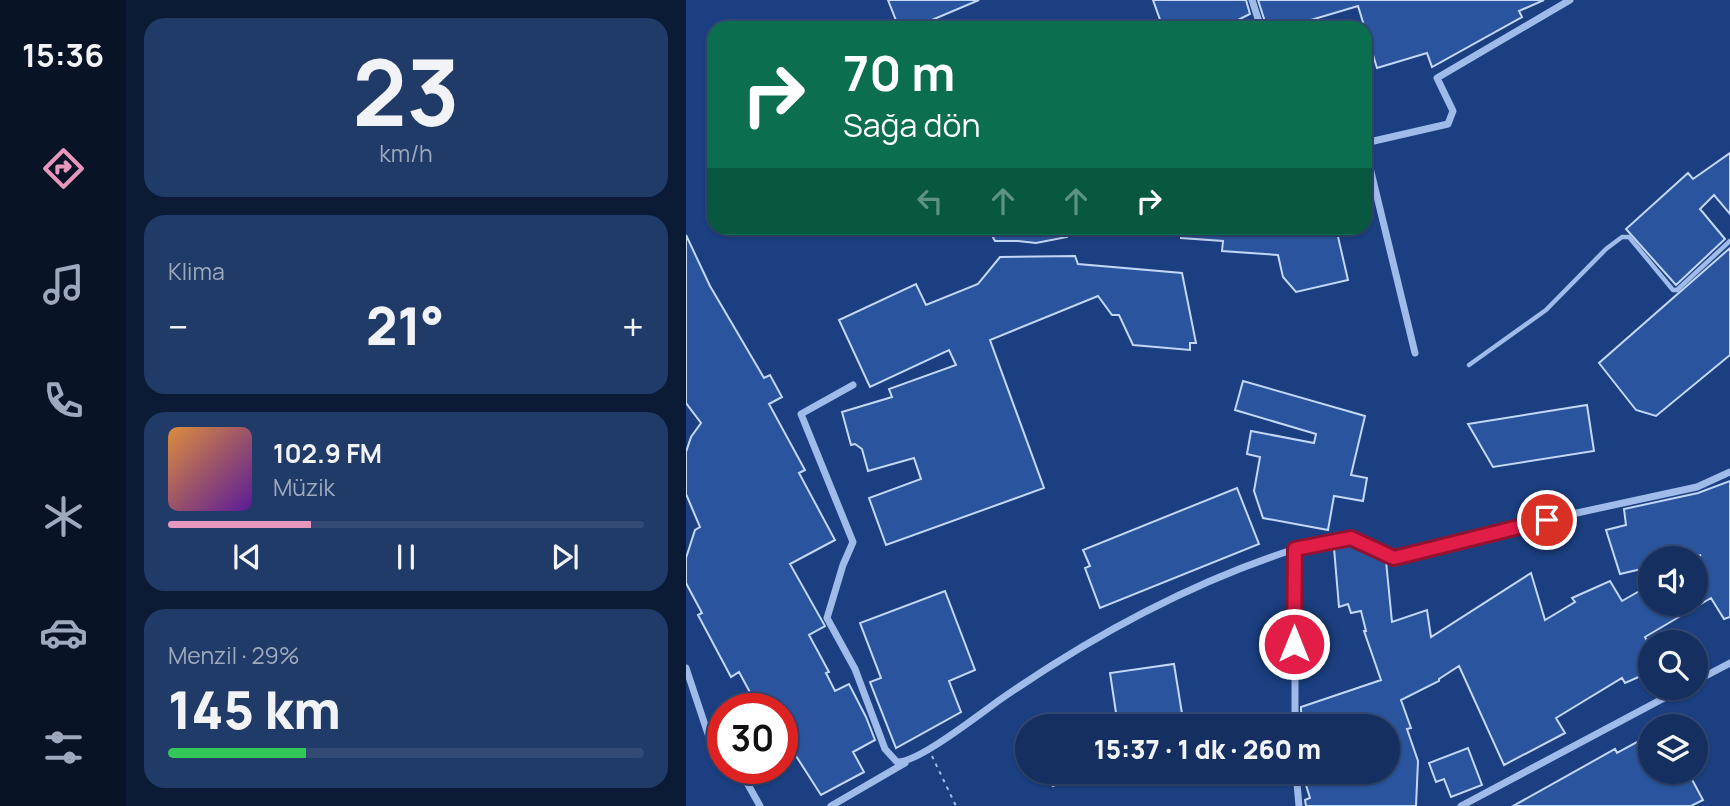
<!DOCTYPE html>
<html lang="tr">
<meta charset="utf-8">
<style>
:root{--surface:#142f60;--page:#213b69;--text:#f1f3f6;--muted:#9da9bd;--line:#334a75;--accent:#e797bd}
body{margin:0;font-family:Manrope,sans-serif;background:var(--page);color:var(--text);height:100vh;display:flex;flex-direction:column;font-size:26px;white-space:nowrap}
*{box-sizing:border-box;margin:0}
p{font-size:23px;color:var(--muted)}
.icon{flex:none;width:38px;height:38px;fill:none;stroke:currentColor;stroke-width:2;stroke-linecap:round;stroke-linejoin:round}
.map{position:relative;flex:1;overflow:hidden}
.drawer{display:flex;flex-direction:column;gap:18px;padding:18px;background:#0b1a35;width:560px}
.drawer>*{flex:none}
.guide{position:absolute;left:21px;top:21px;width:665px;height:214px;border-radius:21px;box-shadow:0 2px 5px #0004,0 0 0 2px var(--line);background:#0b6e4f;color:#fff;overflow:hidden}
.fabs{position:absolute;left:952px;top:546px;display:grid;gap:14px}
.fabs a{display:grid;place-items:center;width:70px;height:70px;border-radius:50%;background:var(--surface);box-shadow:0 2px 5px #0004,0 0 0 2px var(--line);font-size:35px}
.speed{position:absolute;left:21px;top:693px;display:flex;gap:14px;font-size:35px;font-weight:700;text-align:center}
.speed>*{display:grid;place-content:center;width:91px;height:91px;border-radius:50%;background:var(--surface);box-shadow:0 2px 5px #0004,0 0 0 2px var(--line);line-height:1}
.speed .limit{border:10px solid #d22;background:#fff;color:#111}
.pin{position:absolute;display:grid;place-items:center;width:60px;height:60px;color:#fff;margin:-30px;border:4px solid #fff;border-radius:50%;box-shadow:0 2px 7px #0007}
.me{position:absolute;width:77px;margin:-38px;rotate:0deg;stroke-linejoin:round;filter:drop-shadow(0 0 5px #0008)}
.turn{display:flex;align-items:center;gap:24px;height:147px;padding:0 21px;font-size:32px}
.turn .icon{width:91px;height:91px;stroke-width:2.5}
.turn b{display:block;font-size:49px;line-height:60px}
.lanes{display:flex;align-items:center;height:66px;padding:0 21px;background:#0003;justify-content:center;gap:35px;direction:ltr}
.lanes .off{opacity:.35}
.big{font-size:52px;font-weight:800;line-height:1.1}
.drawer .widget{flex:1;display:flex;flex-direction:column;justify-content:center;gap:10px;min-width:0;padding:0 24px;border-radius:21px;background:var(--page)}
.drawer .dial{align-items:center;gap:0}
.dial b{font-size:91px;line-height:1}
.song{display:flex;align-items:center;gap:21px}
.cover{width:84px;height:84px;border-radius:10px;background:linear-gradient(135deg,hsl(30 70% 55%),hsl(270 70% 35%))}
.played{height:7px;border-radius:4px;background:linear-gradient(90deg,var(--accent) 30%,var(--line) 30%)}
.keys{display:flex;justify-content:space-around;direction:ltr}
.heat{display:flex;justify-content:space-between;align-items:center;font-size:38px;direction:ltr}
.charge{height:10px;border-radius:5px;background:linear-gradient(90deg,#34c759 29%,var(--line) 0)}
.trip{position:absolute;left:329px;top:714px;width:385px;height:70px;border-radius:35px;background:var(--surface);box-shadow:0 2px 5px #0004,0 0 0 2px var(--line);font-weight:800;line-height:70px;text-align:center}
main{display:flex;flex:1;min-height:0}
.menu{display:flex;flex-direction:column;width:126px;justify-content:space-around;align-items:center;background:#081326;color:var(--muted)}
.menu .icon{width:49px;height:49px}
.menu .active{color:var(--accent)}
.menu b{font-size:32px;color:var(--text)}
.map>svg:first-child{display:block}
</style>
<main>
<nav class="menu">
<b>15:36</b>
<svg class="icon active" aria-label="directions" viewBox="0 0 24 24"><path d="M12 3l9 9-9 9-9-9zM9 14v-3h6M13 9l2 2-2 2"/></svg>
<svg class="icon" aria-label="music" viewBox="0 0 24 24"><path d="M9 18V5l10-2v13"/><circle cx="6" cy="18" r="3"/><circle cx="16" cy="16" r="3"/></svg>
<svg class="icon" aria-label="phone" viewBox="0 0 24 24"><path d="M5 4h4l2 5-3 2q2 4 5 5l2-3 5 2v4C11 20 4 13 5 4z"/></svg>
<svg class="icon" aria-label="climate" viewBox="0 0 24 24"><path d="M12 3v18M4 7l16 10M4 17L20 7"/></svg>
<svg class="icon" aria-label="car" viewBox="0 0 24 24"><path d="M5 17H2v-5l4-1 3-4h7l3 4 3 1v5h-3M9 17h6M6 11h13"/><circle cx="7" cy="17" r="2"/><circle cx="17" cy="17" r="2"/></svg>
<svg class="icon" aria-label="filters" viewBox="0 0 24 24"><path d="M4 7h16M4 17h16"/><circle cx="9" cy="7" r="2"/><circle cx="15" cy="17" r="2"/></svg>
</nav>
<section class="drawer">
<div class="widget dial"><b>23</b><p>km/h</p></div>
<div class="widget"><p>Klima</p>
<div class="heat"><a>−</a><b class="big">21°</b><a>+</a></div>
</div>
<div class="widget">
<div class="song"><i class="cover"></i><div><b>102.9 FM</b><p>Müzik</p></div></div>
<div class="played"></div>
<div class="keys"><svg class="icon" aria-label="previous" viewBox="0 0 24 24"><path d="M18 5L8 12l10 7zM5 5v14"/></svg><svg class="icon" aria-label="pause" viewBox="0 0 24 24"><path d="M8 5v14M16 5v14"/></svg><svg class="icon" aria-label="next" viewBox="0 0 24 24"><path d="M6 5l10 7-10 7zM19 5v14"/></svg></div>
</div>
<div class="widget"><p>Menzil · 29%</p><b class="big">145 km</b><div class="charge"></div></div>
</section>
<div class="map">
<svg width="1044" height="806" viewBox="0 0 1044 806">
<rect width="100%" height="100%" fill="#1b3f80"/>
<!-- building -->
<path fill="#2a559e" stroke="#c3d7f7" stroke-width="2" d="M202,0H293L227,28H213Z
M467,0H560L564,14L536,28H477Z
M572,0H858L833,11L836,17L746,67L741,53L691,68L672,6L598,28H581Z
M1044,153V214L1028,195L1014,209L1039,239L990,285L940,229L1002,173L1007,179Z
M302,228H379L381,237L350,243L332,241H309Z
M496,228H650L662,280L610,292L597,277L592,255L536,251L537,241L495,238Z
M0,235L24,286L78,378L84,375L96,397L83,404L119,470L113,473L149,540L104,564L139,626L123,635L143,672L140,673L149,691L163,684L180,717L189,740L167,752L178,772L135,795L96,734V709H73L53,672L45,677L12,615L16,613L0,583V558L9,530L14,527L0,494V452L5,437L15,423L0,403Z
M1044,248V355L970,416L950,410L913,363Z
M389,256L392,264L496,273L510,343H504V350L447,345L433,315H426L412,296L304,340L358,488L200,545L183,498L235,479L228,458L182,471L176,449L169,444L165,445L156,412L206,397L203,389L270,365L263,350L184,387L153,320L230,284L240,305L292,284L314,257Z
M557,381L679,416L665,475L681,478L677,501L648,496L642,530L577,518L568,491L574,457L561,454L565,431L628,443L630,434L549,410Z
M901,405L908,451L807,467L782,424Z
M1044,481V617L1038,619L1025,598L959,637L964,646V672L939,683L936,678L870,718L879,733L818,765L773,666L753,679V681L715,700L725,728L721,729L732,761L730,806H620L619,800L624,798L616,772H702V726H621L615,711V707L695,680L678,631H680L675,611L665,613L662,604L653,607L648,548L664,544L700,561L706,622L741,610L745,637L845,573L859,620L889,602L886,598L924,581L936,601L964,585V604H1010V558L1015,555L1001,558H964V567L934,574L920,530L940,525L938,509L1012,493Z
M551,488L573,544L414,608L399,568L404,566L397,550Z
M259,591L289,670L263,681L275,712L210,748L184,682L195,678L174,623Z
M488,664L498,726H432L424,673Z
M964,735V772H1002L1017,800L1005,806H827L929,749L931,753Z
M782,748L796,785L765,797L758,779L750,782L743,763Z
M359,772H400L367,786Z"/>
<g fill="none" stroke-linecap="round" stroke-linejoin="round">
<!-- path -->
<path stroke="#9fbbea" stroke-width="2" stroke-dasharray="3.5 5" stroke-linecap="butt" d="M246,756L270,806"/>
<!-- service -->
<path stroke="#9fbbea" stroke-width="4.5" d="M783,365L860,310L920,249L936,237H943L987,290H991L1044,241"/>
<!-- minor -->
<path stroke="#9fbbea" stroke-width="7" d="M566,0L575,28
M679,143L762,124L767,111L751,78L884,0
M679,147L729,353
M167,385L115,414L167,542L157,565L141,618L169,669L199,749L211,762C232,763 295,713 315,699C406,636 503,583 609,549
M0,668L26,746L37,757
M1010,681L1044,663
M609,726V549L665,538L708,558L886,514L1011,487L1044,472
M47,768L60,781L74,806
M610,772L613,806
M145,806L219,763
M775,806L997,688"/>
</g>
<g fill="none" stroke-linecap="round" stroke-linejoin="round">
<defs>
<path id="route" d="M608,644L609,549L665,538L708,558L861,520"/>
</defs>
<!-- route casing -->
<use href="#route" stroke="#92132f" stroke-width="18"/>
<!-- route -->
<use href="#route" stroke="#e11d48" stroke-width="12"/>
</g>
</svg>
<div class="fabs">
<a><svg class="icon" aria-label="sound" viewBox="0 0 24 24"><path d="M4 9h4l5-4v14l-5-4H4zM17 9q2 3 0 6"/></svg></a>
<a><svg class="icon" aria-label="search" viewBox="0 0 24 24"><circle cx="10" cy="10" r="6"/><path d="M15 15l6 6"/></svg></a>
<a><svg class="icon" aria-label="layers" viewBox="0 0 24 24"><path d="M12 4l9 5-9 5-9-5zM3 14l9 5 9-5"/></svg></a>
</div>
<div class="speed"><div class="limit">30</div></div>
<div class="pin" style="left:861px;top:520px;background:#d93025"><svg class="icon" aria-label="arrive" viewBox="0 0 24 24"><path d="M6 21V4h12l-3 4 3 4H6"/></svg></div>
<svg class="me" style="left:608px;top:644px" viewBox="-20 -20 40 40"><circle r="17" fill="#e11d48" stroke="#fff" stroke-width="3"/><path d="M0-11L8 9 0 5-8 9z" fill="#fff"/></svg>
<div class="trip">15:37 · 1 dk · 260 m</div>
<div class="guide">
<div class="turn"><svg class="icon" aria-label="right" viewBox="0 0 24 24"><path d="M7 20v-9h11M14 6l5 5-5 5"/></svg><div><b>70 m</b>Sağa dön</div></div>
<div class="lanes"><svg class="icon off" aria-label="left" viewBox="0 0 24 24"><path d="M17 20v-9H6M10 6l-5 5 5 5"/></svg><svg class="icon off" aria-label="ahead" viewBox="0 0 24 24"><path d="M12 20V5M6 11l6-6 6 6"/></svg><svg class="icon off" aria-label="ahead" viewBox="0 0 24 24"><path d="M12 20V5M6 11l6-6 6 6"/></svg><svg class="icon" aria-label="right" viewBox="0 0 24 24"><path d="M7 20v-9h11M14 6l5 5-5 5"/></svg></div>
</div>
</div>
</main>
